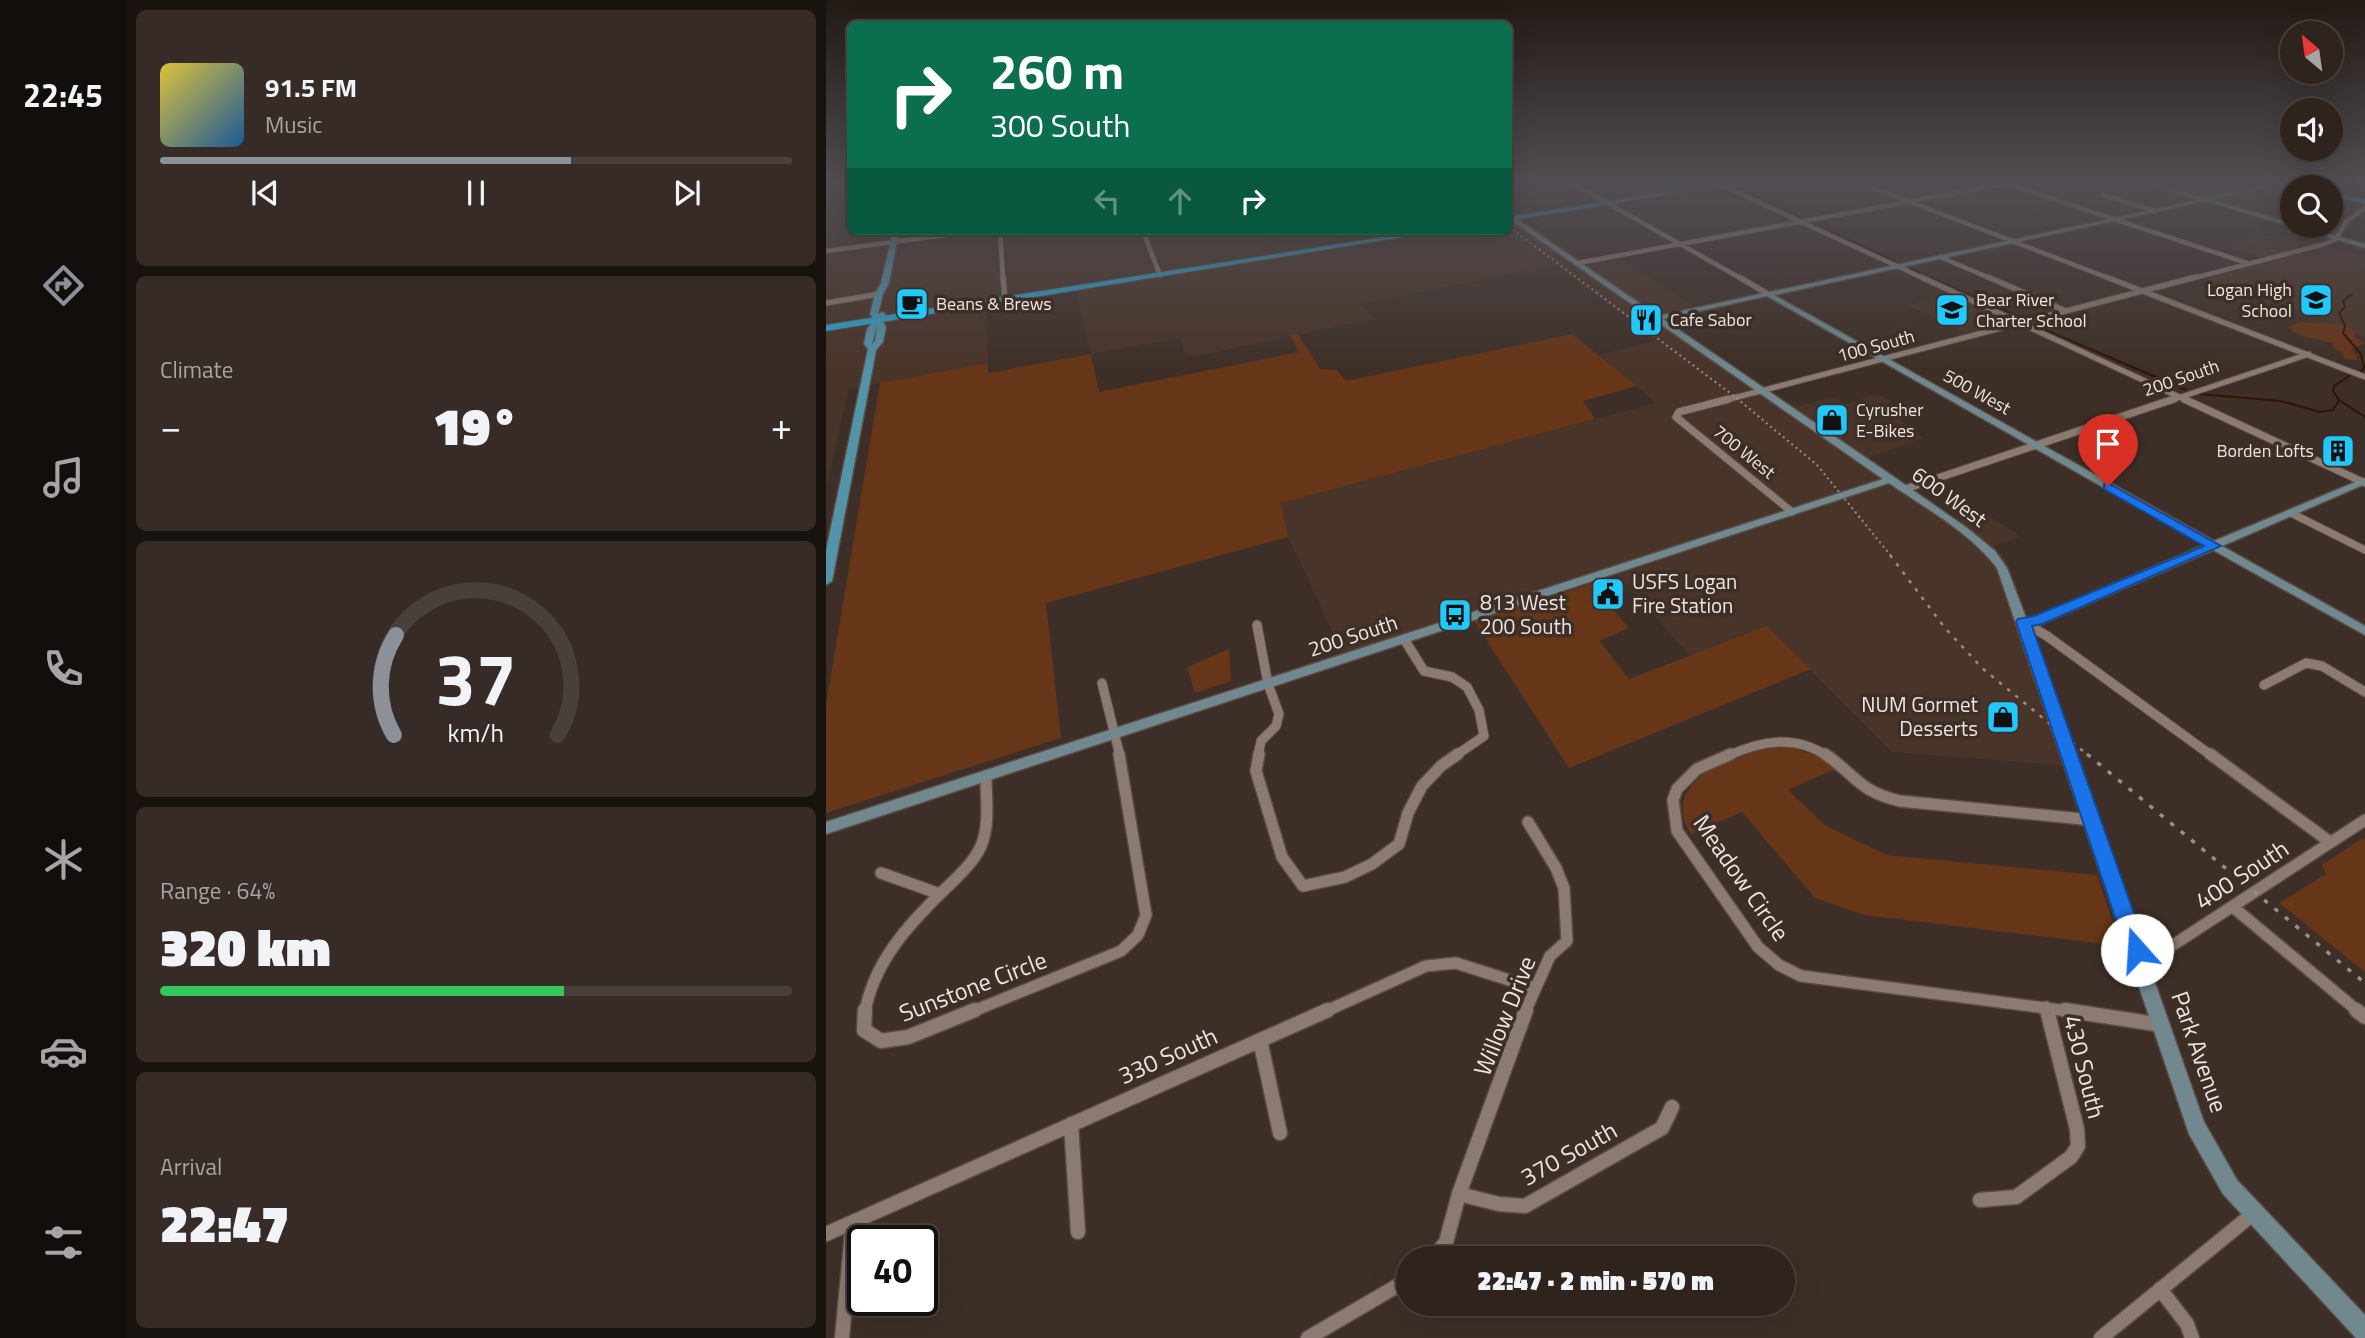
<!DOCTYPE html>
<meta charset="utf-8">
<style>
:root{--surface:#2e231d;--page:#362b26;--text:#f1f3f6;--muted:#a7a4a4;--line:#49403b;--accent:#8c9099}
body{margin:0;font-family:"Titillium Web",sans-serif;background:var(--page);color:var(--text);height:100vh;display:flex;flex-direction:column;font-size:26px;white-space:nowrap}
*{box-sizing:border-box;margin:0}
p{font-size:23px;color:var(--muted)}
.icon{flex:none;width:38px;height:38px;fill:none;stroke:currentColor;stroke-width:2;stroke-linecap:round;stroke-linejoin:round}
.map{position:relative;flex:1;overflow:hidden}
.details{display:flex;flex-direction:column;gap:10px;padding:10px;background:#191310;width:700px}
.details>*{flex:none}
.hud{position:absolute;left:21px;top:21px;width:665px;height:214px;border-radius:10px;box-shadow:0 7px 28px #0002,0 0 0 2px var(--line);background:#0b6e4f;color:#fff;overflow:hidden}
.needle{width:46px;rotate:331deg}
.fabs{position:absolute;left:1454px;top:21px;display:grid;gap:14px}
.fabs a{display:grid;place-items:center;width:63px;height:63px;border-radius:50%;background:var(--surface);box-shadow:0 7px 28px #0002,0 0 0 2px var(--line);font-size:35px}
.speed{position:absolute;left:21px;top:1225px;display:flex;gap:14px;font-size:35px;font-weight:700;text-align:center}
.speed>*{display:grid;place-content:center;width:91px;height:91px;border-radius:50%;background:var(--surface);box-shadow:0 7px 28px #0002,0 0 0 2px var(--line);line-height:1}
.speed .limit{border:4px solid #111;border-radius:10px;background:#fff;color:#111}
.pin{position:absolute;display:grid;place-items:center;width:60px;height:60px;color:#fff;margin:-72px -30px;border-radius:50% 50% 50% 0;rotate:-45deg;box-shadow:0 0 7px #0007}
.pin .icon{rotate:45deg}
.me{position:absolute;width:77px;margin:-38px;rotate:341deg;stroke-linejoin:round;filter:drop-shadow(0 0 5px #0008)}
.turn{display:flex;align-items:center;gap:24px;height:147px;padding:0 28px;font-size:32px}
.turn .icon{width:91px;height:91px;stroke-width:2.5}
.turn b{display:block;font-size:49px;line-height:60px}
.lanes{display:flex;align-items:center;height:66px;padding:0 28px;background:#0003;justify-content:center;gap:35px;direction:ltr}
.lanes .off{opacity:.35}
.big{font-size:52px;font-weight:800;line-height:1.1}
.details .tile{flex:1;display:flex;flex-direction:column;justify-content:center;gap:10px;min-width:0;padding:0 24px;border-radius:10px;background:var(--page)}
.details .dial{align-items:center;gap:0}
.dial svg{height:182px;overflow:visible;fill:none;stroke:var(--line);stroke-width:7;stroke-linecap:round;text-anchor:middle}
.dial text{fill:var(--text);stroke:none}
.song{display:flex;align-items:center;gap:21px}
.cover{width:84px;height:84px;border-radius:10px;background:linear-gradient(135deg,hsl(50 70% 55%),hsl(210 70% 35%))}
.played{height:7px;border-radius:4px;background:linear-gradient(90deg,var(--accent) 65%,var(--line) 65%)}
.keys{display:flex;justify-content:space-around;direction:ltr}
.heat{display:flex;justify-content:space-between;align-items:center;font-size:38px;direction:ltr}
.charge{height:10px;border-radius:5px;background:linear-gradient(90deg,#34c759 64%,var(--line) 0)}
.trip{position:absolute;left:570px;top:1246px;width:399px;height:70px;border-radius:35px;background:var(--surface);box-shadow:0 7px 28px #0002,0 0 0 2px var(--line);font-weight:800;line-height:70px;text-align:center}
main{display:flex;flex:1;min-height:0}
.menu{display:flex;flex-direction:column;width:126px;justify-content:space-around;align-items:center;background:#120e0c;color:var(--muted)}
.menu .icon{width:49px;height:49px}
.menu .on{color:var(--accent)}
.menu b{font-size:32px;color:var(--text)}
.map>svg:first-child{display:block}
</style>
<main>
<nav class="menu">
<b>22:45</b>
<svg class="icon on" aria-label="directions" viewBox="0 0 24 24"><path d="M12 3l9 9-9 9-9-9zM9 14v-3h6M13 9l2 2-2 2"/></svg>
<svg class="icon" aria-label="music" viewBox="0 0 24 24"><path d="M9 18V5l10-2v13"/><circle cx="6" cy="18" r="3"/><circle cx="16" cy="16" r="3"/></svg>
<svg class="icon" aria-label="phone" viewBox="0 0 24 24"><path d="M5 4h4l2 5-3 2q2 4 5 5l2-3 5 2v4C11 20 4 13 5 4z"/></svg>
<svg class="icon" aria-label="climate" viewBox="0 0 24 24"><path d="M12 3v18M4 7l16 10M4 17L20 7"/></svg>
<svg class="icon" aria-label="car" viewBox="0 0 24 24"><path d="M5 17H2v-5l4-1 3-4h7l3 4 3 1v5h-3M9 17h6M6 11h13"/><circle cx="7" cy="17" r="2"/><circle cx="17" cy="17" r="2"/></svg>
<svg class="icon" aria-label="filters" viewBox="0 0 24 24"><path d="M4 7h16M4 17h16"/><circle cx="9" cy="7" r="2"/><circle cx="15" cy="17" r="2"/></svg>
</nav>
<section class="details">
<div class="tile">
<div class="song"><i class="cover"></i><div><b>91.5 FM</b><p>Music</p></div></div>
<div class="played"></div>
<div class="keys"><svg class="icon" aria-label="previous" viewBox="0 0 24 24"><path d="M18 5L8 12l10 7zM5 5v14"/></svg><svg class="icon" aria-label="pause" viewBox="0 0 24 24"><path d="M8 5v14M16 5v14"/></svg><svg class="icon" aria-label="next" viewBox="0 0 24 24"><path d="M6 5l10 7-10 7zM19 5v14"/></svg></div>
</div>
<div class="tile"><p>Climate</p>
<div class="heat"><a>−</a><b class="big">19°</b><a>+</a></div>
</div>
<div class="tile dial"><svg viewBox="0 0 100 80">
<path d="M14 69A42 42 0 1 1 86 69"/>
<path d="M14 69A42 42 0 0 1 15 25" stroke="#8c9099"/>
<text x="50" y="56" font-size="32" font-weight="700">37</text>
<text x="50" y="72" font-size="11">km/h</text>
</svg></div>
<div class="tile"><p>Range · 64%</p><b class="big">320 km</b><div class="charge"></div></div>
<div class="tile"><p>Arrival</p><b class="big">22:47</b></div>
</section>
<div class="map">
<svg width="1539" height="1338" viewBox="0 0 1539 1338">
<rect width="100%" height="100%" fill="#3d2f27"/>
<!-- built -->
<path fill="#493429" d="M0,183H24V231H507L518,243L594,231H682L683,216L688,214L758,261L787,255L868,306L833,314L967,408L1007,397L1019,404L1052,394L1066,402L1055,405L1097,438L1040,459L1132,521L1157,512L1194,536L1168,546L1181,562L1257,767L1066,752L941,627L864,656L792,575L517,663L514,647L462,537L454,503L830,403L773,355L832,340L731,266L535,303L548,319L371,356L360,355L354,338L265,354L250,292L160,307L162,363L23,389L0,487Z
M1327,183H1539V214L1532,217L1519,237L1476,226H1505V187H1466V223Z
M1449,235L1490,247H1503L1534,256L1539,255V339L1507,323L1379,278L1446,261L1395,244Z
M1124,294L1185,321L1140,333L1081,305Z"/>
<!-- green -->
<path fill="#673517" d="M1474,322L1513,324L1526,328L1530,338L1539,343L1526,349L1532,360L1518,359L1516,352L1509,349L1506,343C1491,338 1471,339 1462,326Z
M472,334L494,369L511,370L520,381L746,334L811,386L757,401L769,419L455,503L462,537L220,603L235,738L0,813V705L54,383L162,363V373L265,354L273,392L473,352L464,335Z
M765,584L803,628L774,641L803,679L941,626L985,669L743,768L648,621Z
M403,649L405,681L369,693L361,667Z
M960,746L995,757L1009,769L962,790L1000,826L1061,855L1271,875L1295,946L1038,915L989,898L916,812L865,834C829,779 918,748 960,746Z
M1535,839L1539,840V972L1453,903L1500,874L1496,865Z"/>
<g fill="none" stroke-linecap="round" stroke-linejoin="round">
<!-- stream -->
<path stroke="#311403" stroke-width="2" d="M911,187L973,217
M987,224L1069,261
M1085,269L1189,315
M1526,294L1517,301L1519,307L1513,313L1519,326L1517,333L1535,354L1538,368L1535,371
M1213,327L1360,390
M1523,376L1508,386L1507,391L1513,400L1539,417
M1374,394L1455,401L1494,412L1507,410L1513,400"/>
<defs>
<path id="street-far5" d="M746,183L916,279
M891,183L1099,279
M1035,183L1285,279
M1178,183L1421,263
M1248,183L1264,188
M1277,195L1329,211
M174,231L177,279
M317,231L334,275
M1493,246L1509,240L1521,221L1539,208
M0,251L150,231
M1114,257L1166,279
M752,263L1184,183
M1364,279L1495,245"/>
<path id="street-far4" d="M177,277L179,300
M913,277L942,294
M1095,277L1362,401
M1162,277L1240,311
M1280,277L1539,377
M0,303L53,294
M896,401L1370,277
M1343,401L1483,354"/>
<path id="street-far3" d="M903,399L853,412L850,417L966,512
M1358,399L1539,483
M1079,489L1348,399
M1465,513L1539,550"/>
<path id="street-far2" d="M1197,622L1221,636L1386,756
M431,625L442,684L453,714L450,726L435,741L432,756
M578,639L598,671L626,677L641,687L653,710L658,736L629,756
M276,683L294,756
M1438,685L1480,663L1496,666L1539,692
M901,756C935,741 968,734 1001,756"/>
<path id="street-far1" d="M433,754L430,771L456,857L477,886L519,877L546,864L573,844L582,813L596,786L615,766L632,754
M905,754L871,769L851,789L847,800L851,831L932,947L953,965L975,976L1250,1012
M999,754C1031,776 1032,791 1074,801L1266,820
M1384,754L1504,842
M55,873L114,894
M1407,907L1533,1012
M1311,950H1337L1344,947L1539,820
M1220,1007L1221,1012
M39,1012C48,962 82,925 117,891C130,878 147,864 155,846C164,825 160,800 160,777
M145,1012L295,951L312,935L320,915L293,754
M498,1012L600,966L630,963L708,988
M699,1012L724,956L741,941L738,888L730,868L702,822"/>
<path id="street" d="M39,1010L38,1030L55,1041L82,1037L149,1010
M1239,1010L1336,1025
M1530,1010L1539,1017
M434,1040L454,1133
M245,1124L252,1232
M633,1194L700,1010
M1154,1200L1190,1197L1245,1157L1252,1146L1251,1129L1221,1010
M0,1234L502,1010
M607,1258L620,1242L633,1194L673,1204L699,1206L836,1128L846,1107
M1334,1289L1361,1324L1366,1338
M16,1338L27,1222
M482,1338L583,1279
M1275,1338L1428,1213"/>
<path id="secondary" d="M1319,183H1328L1379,198L1449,183H1459L1386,200L1466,223V226H1474L1539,244V248L1379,201L948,295L1388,541L1539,478V484L1396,546L1539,626V635L1387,550L1215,624L1203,625L1378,1122L1411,1180L1539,1315V1338H1530L1397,1194L1363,1134L1171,568C1144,532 1099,508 1063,483L0,834V822L1057,479L682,218V213L832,316L1373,200ZM941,296L1379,545L1209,617L1200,618L1181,568L1169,551L1141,528L1068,477L837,319Z"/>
<path id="primary" d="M67,231H73L63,283L57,294L52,314L56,312L60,314L56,320L60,327L57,342L50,350L6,581L0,585V551L42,349L38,344L41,329L48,320L44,314L49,294L55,283ZM51,326L49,341L46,344Z"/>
<path id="highway" d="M895,183H912L682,221V217Z
M1505,191L1539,200V204L1505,195Z
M596,231H614L0,331V325Z"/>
</defs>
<!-- street-far5 casing -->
<use href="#street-far5" stroke="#594c45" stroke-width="5"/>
<!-- street-far4 casing -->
<use href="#street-far4" stroke="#594c45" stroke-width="7"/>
<!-- street-far3 casing -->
<use href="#street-far3" stroke="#594c45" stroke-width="9"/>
<!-- street-far2 casing -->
<use href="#street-far2" stroke="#594c45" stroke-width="11"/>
<!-- street-far1 casing -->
<use href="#street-far1" stroke="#594c45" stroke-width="14"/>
<!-- street casing -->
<use href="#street" stroke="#594c45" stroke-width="17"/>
<!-- secondary casing -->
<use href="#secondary" stroke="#594c45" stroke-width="3"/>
<!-- primary casing -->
<use href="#primary" stroke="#594c45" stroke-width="3"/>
<!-- highway casing -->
<use href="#highway" stroke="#594c45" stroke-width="2"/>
<!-- street-far5 -->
<use href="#street-far5" stroke="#8c7b72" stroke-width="4.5"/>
<!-- street-far4 -->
<use href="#street-far4" stroke="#8c7b72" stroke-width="5"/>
<!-- street-far3 -->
<use href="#street-far3" stroke="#8c7b72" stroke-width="7"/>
<!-- street-far2 -->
<use href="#street-far2" stroke="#8c7b72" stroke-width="9"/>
<!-- street-far1 -->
<use href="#street-far1" stroke="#8c7b72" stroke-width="11"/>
<!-- street -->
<use href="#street" stroke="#8c7b72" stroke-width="14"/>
<!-- secondary -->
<use href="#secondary" fill="#70888e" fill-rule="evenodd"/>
<!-- primary -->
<use href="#primary" fill="#5394a9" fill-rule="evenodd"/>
<!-- highway -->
<use href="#highway" fill="#2da5ce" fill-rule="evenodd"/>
<!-- rail-far2 -->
<path stroke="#998e87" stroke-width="2" stroke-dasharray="2 3.5" stroke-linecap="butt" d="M682,226L908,396L991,465L1066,557"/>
<!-- rail-far1 -->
<path stroke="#998e87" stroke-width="2.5" stroke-dasharray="3.5 7" stroke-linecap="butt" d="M1064,555L1119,628L1156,668L1263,756"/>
<!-- rail -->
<path stroke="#998e87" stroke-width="3.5" stroke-dasharray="4.5 9" stroke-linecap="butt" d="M1261,754L1539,983"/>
</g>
<!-- sky -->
<linearGradient id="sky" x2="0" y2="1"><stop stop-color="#221a15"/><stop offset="0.49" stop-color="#514d52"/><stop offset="1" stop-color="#514d52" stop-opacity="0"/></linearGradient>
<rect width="1539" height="371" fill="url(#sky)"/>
<!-- route -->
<path fill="#1a73e8" stroke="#114b97" stroke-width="2" d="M1282,483L1395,546L1216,624L1206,626L1321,950L1318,957L1311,959L1303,957L1300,950L1190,622L1192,619L1208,616L1378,546L1278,489V484Z"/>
<!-- icons -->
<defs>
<symbol id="school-square" viewBox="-11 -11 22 22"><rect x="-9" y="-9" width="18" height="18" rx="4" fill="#20c9fd" stroke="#3d2f27"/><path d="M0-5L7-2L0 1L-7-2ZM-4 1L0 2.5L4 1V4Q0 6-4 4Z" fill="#111"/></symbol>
<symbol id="cafe-square" viewBox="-11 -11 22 22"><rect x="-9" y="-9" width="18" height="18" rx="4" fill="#20c9fd" stroke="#3d2f27"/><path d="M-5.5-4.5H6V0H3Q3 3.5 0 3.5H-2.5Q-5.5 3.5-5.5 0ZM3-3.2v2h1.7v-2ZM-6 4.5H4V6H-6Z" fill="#111"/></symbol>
<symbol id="restaurant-square" viewBox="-11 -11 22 22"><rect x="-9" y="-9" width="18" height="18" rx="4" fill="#20c9fd" stroke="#3d2f27"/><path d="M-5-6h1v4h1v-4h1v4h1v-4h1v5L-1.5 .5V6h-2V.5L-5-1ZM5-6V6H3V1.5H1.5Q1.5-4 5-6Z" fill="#111"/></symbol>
<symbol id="shop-square" viewBox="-11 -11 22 22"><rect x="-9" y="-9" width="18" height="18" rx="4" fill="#20c9fd" stroke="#3d2f27"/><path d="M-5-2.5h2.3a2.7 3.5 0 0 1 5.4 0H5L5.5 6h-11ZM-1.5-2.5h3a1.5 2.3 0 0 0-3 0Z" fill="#111"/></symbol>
<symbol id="building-square" viewBox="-11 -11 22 22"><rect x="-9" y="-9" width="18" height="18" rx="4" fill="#20c9fd" stroke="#3d2f27"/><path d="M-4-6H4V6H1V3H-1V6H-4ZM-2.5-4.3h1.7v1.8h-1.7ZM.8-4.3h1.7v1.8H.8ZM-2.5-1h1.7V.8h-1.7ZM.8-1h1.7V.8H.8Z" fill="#111"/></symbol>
<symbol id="civic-square" viewBox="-11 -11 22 22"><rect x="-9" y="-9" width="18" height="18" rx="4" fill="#20c9fd" stroke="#3d2f27"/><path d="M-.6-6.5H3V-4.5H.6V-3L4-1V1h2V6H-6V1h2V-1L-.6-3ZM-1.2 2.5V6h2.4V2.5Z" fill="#111"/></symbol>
<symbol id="bus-square" viewBox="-11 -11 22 22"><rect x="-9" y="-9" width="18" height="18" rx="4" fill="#20c9fd" stroke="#3d2f27"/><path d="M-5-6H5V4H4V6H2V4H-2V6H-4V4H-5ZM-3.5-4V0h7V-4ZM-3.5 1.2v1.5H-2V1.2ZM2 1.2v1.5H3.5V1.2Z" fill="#111"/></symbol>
</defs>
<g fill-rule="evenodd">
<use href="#school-square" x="1471" y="281" width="38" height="38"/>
<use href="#cafe-square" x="67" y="285" width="38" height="38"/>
<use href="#school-square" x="1107" y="291" width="38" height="38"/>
<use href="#restaurant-square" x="801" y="301" width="38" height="38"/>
<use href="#shop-square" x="987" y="401" width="38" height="38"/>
<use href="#building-square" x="1493" y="432" width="38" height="38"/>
<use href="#civic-square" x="763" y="575" width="38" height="38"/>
<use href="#bus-square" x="610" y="596" width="38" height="38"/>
<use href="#shop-square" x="1158" y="698" width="38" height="38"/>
</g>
<g text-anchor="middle" stroke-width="7" stroke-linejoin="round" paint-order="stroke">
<!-- far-poi labels -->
<g font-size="18" fill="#eee4df" stroke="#3d2f27" text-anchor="start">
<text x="1466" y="296" text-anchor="end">Logan High<tspan x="1466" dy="21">School</tspan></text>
<text x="1150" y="306">Bear River<tspan x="1150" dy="21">Charter School</tspan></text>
<text x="110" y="310">Beans &amp; Brews</text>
<text x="844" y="326">Cafe Sabor</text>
<text x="1030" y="416">Cyrusher<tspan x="1030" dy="21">E-Bikes</tspan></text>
<text x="1488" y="457" text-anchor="end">Borden Lofts</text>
</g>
<!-- far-street labels -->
<g font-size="18" fill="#eee4df" stroke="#3d2f27">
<text transform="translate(1050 346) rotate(-15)" y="6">100 South</text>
<text transform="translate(1355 378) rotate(-19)" y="6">200 South</text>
<text transform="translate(1151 392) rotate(29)" y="6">500 West</text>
<text transform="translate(918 452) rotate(39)" y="6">700 West</text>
</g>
<!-- street labels -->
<g font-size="21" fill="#eee4df" stroke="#3d2f27">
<text transform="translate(1123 497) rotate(36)" y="7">600 West</text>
<text transform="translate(527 636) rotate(-18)" y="7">200 South</text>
</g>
<!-- poi labels -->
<g font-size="21" fill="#eee4df" stroke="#3d2f27" text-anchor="start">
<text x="806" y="589">USFS Logan<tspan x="806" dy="24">Fire Station</tspan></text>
<text x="654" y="610">813 West<tspan x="654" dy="24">200 South</tspan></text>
<text x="1152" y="712" text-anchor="end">NUM Gormet<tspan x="1152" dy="24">Desserts</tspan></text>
</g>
<!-- near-street labels -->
<g font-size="24" fill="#eee4df" stroke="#3d2f27">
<text transform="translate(1416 875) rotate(-33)" y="8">400 South</text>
<text transform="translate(915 878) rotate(55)" y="8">Meadow Circle</text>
<text transform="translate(147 987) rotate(-21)" y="8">Sunstone Circle</text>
<text transform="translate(679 1016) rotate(-68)" y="8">Willow Drive</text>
<text transform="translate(1373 1052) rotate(71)" y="8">Park Avenue</text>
<text transform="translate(342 1056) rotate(-24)" y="8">330 South</text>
<text transform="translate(1258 1067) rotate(76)" y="8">430 South</text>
<text transform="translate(743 1154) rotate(-29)" y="8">370 South</text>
</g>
</g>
</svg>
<div class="fabs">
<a><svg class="needle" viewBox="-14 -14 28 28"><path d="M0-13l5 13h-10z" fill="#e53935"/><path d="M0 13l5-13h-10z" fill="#a7a4a4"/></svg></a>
<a><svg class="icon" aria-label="sound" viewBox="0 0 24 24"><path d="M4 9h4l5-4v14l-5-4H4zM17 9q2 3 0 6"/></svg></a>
<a><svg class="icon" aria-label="search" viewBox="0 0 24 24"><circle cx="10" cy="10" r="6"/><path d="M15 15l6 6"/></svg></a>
</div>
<div class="speed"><div class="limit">40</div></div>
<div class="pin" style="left:1282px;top:486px;background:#d93025"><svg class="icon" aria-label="arrive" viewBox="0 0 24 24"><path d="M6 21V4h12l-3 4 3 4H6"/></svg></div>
<svg class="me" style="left:1311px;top:950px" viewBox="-20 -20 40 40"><circle r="19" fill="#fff"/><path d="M0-13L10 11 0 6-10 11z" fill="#1a73e8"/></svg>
<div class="trip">22:47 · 2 min · 570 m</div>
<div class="hud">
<div class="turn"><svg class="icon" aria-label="right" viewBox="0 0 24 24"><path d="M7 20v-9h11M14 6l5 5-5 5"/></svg><div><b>260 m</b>300 South</div></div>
<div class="lanes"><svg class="icon off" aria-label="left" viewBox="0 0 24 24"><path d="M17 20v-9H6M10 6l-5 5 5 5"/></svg><svg class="icon off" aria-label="ahead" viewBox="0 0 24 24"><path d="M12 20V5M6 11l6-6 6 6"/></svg><svg class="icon" aria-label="right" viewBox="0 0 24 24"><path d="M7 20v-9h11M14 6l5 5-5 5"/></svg></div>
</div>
</div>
</main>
